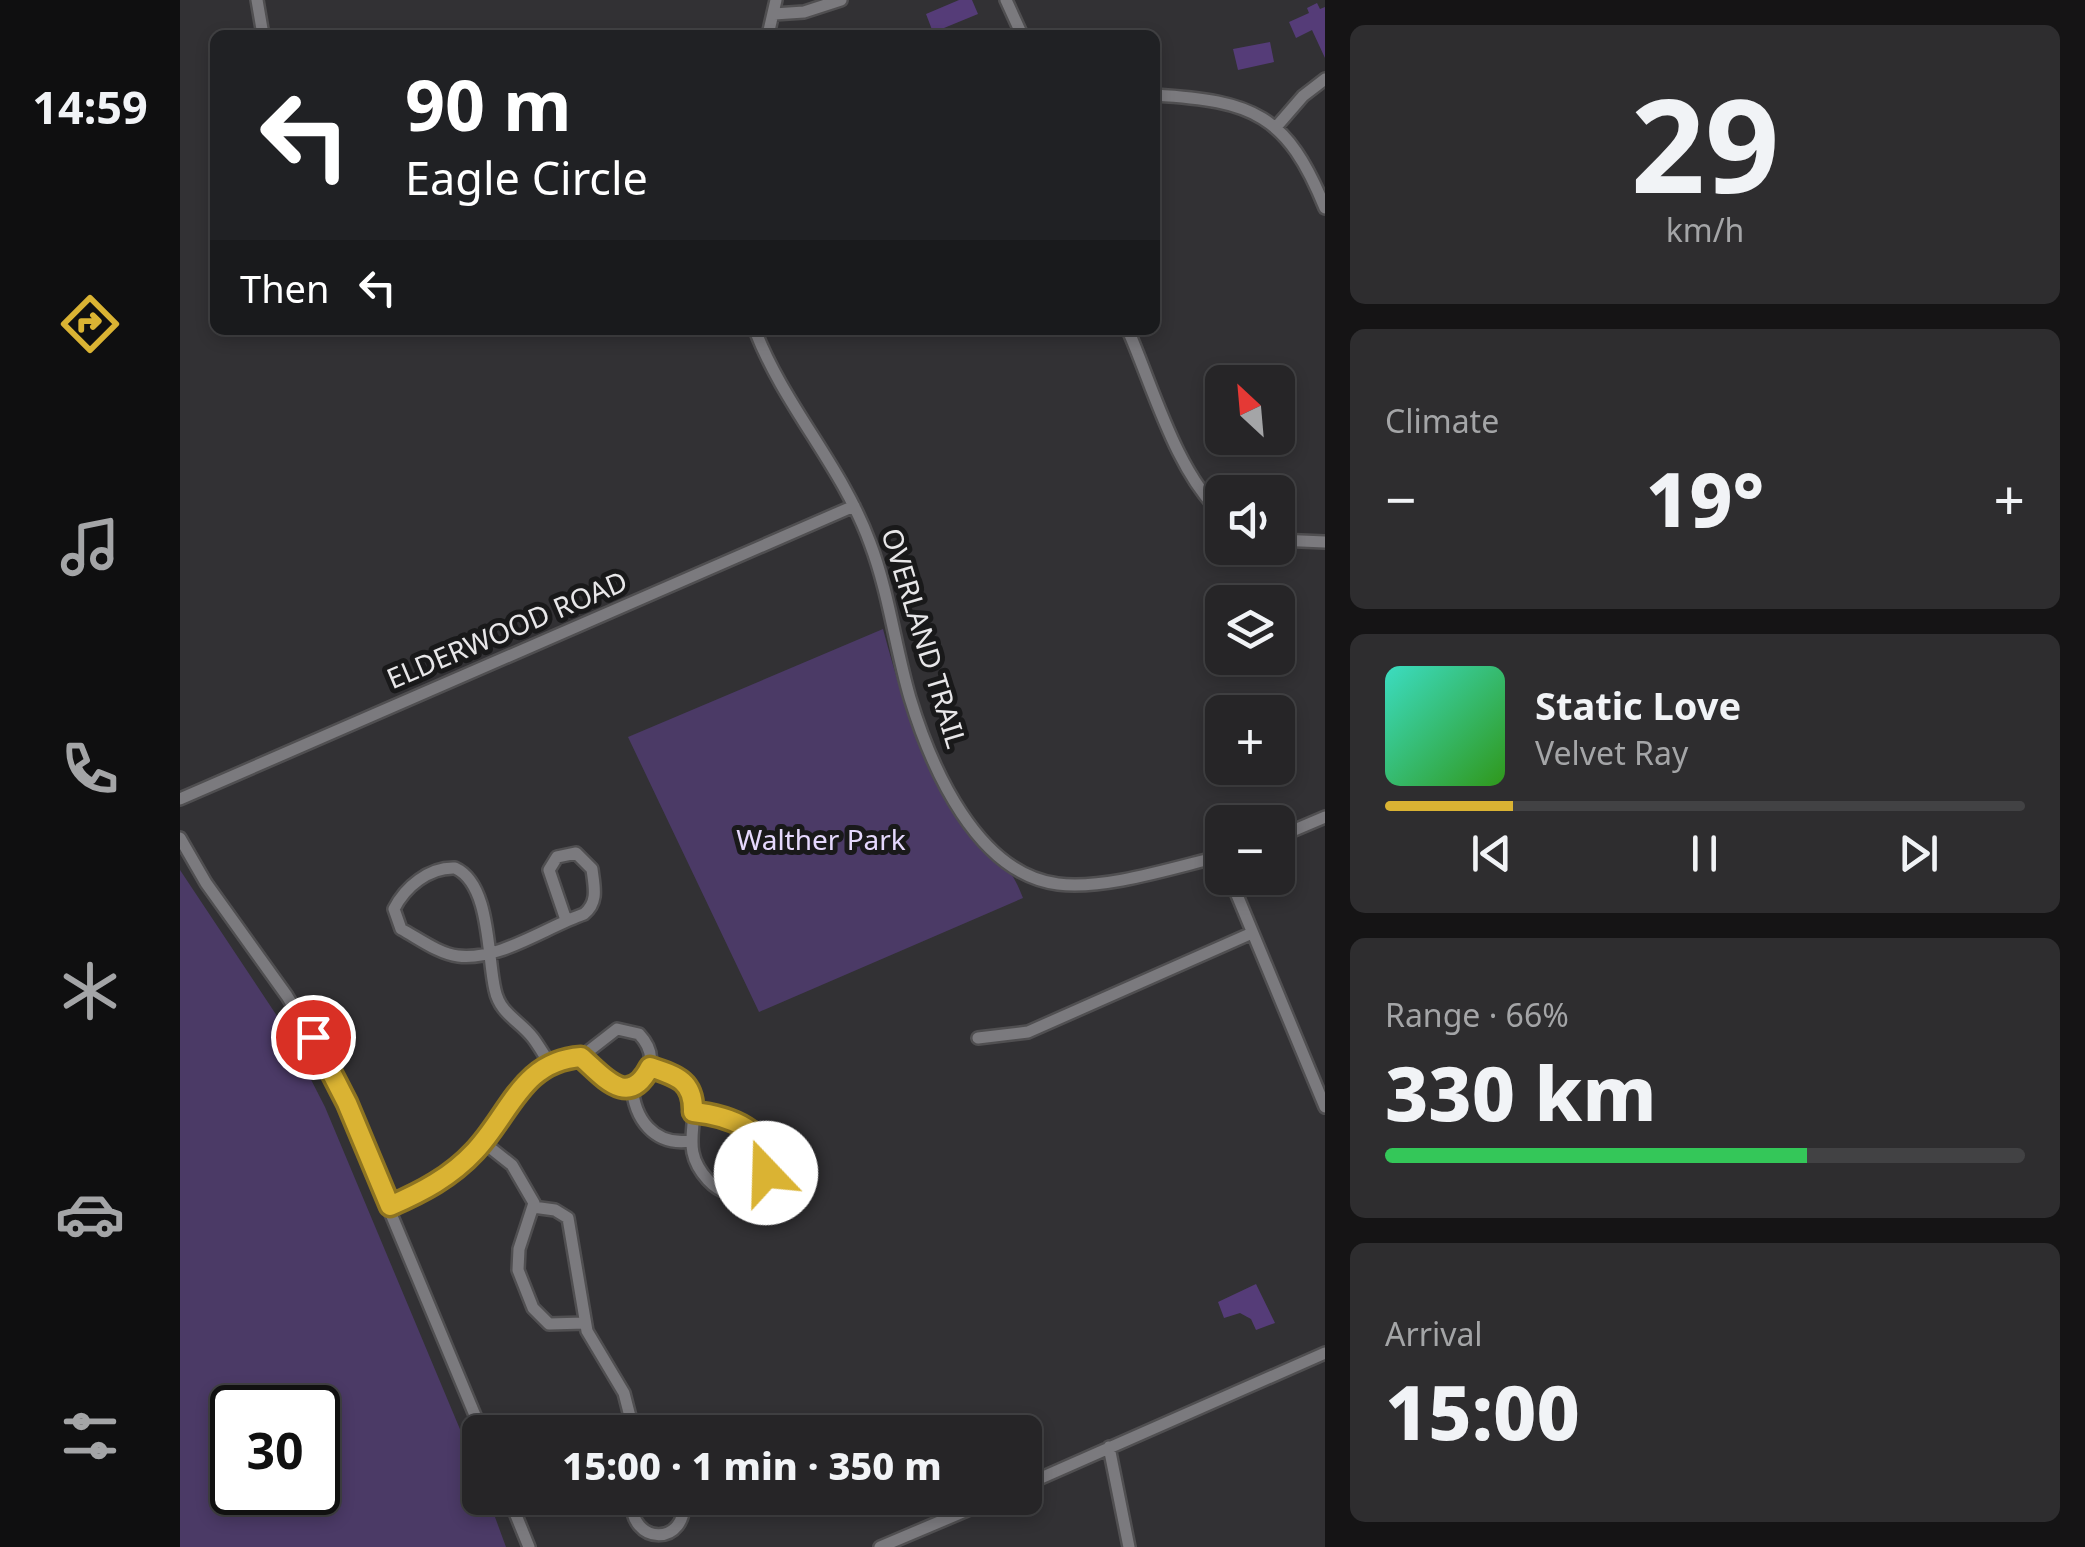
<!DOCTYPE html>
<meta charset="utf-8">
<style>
:root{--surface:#262527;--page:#2e2d2f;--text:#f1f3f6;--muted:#a4a5a7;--line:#424244;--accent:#dab333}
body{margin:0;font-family:"Noto Sans",sans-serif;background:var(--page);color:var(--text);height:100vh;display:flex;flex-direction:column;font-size:38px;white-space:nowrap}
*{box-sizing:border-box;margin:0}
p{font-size:32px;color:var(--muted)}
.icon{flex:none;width:55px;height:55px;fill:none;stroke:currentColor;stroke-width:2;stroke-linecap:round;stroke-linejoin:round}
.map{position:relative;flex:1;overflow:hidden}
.side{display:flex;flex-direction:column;gap:25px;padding:25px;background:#151415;width:760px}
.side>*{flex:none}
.hud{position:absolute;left:30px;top:30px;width:950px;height:305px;border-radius:15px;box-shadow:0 5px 15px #0003,0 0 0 2px var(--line);background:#202124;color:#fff;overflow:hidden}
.needle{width:65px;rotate:334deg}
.fabs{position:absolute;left:1025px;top:365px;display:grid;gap:20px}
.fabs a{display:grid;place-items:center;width:90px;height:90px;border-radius:15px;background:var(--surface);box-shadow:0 5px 15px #0003,0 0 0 2px var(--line);font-size:50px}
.speed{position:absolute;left:30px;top:1385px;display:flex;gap:20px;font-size:50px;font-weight:700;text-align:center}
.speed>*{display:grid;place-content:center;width:130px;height:130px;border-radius:50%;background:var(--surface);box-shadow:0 5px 15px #0003,0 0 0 2px var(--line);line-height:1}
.speed .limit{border:5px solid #111;border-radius:15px;background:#fff;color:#111}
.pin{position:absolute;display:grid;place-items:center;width:85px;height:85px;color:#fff;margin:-42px;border:5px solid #fff;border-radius:50%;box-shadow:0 2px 10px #0007}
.me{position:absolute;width:110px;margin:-55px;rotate:339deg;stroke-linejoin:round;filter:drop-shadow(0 0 8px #0008)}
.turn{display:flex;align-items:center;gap:35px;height:210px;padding:0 30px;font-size:45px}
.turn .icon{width:130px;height:130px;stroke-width:2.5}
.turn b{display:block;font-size:70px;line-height:85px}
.then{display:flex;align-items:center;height:95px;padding:0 30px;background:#0003;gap:20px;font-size:38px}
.big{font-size:75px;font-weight:800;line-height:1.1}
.side .widget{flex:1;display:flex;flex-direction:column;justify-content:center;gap:15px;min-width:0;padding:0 35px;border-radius:15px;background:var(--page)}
.side .dial{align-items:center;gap:0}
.dial b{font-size:130px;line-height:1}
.song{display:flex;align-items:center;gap:30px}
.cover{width:120px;height:120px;border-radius:15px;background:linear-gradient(135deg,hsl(170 70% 55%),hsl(110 70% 35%))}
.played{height:10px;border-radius:5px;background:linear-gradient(90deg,var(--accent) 20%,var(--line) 20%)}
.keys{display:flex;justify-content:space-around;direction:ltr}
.heat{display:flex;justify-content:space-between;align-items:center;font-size:55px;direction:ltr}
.charge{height:15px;border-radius:8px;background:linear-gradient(90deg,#34c759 66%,var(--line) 0)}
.trip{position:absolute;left:282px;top:1415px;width:580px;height:100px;border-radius:15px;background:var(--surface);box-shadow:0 5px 15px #0003,0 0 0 2px var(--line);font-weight:800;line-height:100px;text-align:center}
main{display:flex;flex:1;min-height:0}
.tabs{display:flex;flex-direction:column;width:180px;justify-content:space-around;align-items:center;background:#0f0f10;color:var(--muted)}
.tabs .icon{width:70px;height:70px}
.tabs .current{color:var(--accent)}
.tabs b{font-size:45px;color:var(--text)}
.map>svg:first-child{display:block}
</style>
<main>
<nav class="tabs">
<b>14:59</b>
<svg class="icon current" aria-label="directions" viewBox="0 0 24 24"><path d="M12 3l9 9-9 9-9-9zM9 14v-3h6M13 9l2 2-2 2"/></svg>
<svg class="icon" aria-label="music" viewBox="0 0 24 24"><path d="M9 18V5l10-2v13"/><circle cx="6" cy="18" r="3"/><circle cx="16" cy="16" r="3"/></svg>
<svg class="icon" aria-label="phone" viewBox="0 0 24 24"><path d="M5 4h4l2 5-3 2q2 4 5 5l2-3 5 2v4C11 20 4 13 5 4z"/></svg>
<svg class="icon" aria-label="climate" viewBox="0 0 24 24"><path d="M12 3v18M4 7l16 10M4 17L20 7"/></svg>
<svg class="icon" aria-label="car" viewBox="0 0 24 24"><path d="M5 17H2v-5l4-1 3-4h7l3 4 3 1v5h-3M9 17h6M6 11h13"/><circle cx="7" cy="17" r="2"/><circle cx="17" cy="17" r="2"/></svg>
<svg class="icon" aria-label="filters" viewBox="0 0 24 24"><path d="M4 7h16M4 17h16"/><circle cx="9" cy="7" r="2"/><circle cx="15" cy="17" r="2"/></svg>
</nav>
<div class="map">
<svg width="1145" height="1547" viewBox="0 0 1145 1547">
<rect width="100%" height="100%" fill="#323134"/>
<!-- green -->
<path fill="#4b3a66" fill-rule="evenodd" d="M703,629C721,696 741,763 779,822C793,844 812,854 828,871C835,877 839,889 843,898L579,1012L448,737Z
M0,870L103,1025L145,1107L300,1477V1498H308L326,1547H0ZM52,1408H138V1492H52Z"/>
<!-- building -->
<path fill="#553c78" d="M779,0H792L798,14L764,28L767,35H754L746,14Z
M1137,3L1140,9L1145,7V58L1132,30L1116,38L1109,22L1129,13L1127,8Z
M1090,42L1094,62L1058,70L1053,49Z
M1076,1284L1095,1323L1076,1330L1071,1319L1060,1313L1044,1318L1038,1302Z"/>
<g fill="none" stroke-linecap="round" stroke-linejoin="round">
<defs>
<path id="minor" d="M77,0L83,35
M826,0L842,35
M594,14L624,12L661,0
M588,35L596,0
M975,95C1073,101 1107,114 1145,208
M1097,126L1123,96L1145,79
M575,330C604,406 662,466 690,543C709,593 715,647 730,698C751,767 797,874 878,884C926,890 995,867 1042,856
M948,330C973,387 996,472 1042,514
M1098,540L1145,542
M0,799L674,506
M1098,837L1145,817
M0,838L26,883L107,996L151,1070L302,1432
M1050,878L1145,1107
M798,1038L848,1032L1072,933
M370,1064C364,1055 359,1046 353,1038C339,1020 320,1014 315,990C307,957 311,884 275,868C249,867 225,887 214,909L221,929C238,938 259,954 278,956C319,961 366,927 404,914C419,902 414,886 412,869L396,853L377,857L369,870L386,920
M470,1067L497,1076L511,1090C521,1126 498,1147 528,1180C541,1194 554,1196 572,1192L589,1163C586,1126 544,1115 513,1112
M452,1085C454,1119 474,1146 510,1141
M303,1142L332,1165L354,1203L339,1249L338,1270L353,1308L369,1324L405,1323
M210,1206C242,1192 271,1177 295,1151C330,1114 342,1061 401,1057C421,1073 430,1095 459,1083C475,1067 474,1050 459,1034L437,1029L401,1057
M353,1207L375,1210L388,1218L407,1331L444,1393L454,1432
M929,1447L949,1547
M845,1485L1145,1353
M329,1498L349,1547
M452,1498C448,1547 510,1547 503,1498
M700,1547L816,1498"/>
</defs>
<!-- minor casing -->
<use href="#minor" stroke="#504f51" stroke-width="16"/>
<!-- minor -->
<use href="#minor" stroke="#7b7a7e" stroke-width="11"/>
</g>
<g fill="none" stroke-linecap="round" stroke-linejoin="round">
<defs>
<path id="route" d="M133,1037L167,1103L210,1206C242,1192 271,1177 295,1151C330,1114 342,1061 401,1057C423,1076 448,1110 470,1067C497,1076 514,1081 513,1112C545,1115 598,1131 586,1173"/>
</defs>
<!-- route casing -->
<use href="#route" stroke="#8e7421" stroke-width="25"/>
<!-- route -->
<use href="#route" stroke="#dab333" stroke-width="18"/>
</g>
<g text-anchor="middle" stroke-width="10" stroke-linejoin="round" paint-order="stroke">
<!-- street labels -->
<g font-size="28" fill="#e8e7e9" stroke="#19191a">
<text transform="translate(327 630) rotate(-23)" y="10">ELDERWOOD ROAD</text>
<text transform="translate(744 638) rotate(73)" y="10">OVERLAND TRAIL</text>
</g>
<!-- park labels -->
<g font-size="28" fill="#e5d8fd" stroke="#19191a">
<text x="641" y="850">Walther Park</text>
</g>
</g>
</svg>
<div class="fabs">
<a><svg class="needle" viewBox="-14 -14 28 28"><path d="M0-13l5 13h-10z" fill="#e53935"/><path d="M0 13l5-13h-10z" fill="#a4a5a7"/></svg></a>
<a><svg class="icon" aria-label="sound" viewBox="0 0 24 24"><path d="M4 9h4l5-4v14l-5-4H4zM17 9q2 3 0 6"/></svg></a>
<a><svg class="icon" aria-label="layers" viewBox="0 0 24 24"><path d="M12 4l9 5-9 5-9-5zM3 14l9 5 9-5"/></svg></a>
<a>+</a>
<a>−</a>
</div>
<div class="speed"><div class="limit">30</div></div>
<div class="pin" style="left:133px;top:1037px;background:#d93025"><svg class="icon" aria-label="arrive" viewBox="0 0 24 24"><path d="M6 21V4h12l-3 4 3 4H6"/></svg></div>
<svg class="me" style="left:586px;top:1173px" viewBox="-20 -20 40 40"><circle r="19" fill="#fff"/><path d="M0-13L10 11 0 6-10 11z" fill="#dab333"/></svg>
<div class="trip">15:00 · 1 min · 350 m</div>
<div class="hud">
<div class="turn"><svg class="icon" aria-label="left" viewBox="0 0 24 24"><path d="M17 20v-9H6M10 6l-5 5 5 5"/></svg><div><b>90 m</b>Eagle Circle</div></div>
<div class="then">Then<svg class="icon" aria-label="left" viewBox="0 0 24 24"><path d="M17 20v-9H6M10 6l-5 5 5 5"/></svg></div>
</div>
</div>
<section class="side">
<div class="widget dial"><b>29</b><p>km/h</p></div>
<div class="widget"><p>Climate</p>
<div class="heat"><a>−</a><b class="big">19°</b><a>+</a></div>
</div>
<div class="widget">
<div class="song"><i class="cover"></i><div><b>Static Love</b><p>Velvet Ray</p></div></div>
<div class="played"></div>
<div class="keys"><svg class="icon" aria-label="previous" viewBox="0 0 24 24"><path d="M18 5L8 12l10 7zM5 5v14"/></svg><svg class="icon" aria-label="pause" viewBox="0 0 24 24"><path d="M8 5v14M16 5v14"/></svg><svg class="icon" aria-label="next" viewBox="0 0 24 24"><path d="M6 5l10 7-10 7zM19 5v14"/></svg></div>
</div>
<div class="widget"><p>Range · 66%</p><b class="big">330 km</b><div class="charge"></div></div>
<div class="widget"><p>Arrival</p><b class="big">15:00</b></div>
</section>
</main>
